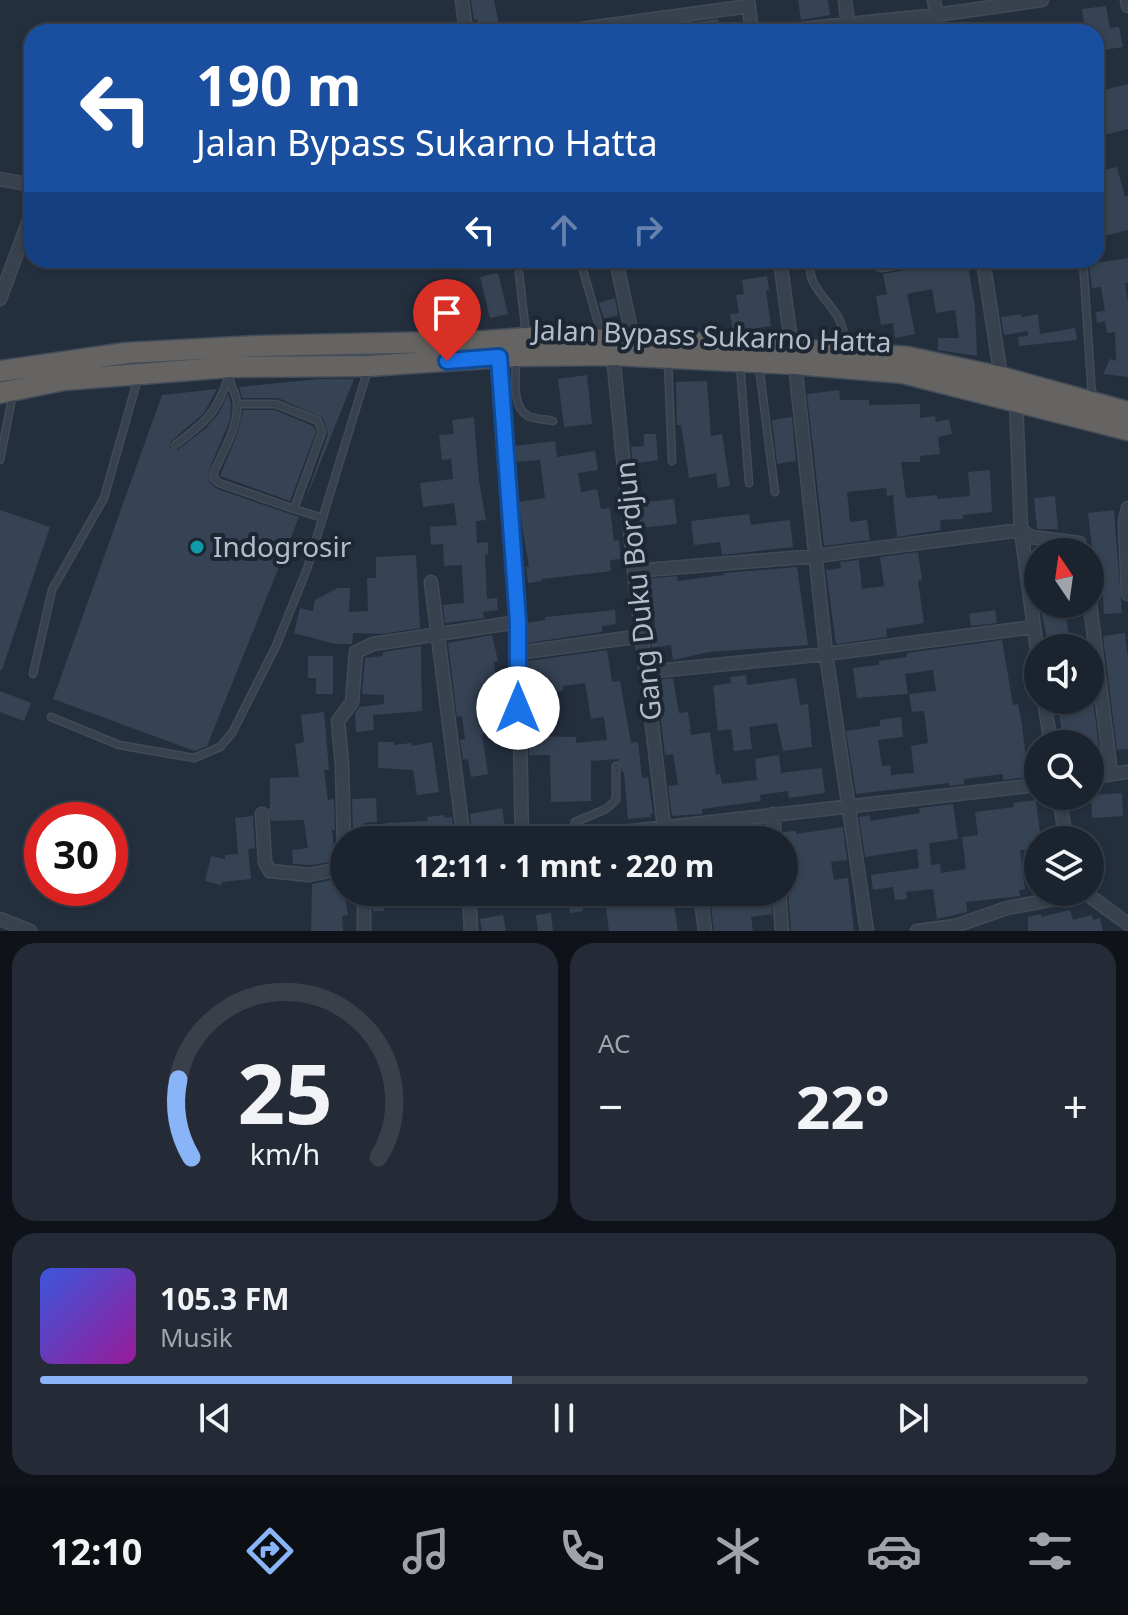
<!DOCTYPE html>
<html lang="id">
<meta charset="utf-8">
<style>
:root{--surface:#1b232e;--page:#242b36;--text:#f1f3f6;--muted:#a0a4aa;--line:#39404a;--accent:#8ab4f8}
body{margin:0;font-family:"Noto Sans",sans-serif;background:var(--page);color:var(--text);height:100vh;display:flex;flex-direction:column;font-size:30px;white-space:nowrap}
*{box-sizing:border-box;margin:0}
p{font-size:26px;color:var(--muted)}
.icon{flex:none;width:44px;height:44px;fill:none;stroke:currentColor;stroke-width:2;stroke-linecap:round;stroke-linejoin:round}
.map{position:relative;height:931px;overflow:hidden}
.side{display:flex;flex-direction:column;gap:12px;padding:12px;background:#0f1319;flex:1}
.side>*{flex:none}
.hud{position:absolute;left:24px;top:24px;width:1080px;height:244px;border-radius:24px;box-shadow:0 2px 6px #0004,0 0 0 2px var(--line);background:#1a4fa0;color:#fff;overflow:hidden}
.needle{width:52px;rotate:347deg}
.tools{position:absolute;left:1024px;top:538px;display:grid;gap:16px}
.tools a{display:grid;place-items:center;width:80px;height:80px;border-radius:50%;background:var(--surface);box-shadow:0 2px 6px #0004,0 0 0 2px var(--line);font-size:40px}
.speed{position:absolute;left:24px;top:802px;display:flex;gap:16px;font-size:40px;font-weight:700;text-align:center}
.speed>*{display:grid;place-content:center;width:104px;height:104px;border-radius:50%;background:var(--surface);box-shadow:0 2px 6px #0004,0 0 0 2px var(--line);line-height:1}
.speed .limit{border:12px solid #d22;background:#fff;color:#111}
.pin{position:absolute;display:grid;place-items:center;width:68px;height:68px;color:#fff;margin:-82px -34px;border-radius:50% 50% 50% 0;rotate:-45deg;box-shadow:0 0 8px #0007}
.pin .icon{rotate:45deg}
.me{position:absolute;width:88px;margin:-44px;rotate:0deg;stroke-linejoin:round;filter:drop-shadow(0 0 6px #0008)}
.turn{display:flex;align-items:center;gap:28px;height:168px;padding:0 40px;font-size:36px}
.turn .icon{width:104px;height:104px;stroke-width:2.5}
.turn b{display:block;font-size:56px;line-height:68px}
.lanes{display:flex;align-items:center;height:76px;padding:0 40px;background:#0003;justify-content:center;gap:40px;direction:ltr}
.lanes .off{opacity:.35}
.big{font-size:60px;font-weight:700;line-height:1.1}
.side .widget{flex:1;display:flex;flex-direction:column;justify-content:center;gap:12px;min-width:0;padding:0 28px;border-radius:24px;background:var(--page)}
.side .dial{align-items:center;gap:0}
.dial svg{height:208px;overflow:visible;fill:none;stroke:var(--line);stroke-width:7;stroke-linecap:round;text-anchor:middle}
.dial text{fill:var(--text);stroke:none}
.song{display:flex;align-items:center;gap:24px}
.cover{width:96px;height:96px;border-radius:12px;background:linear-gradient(135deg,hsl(230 70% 55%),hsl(300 70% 35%))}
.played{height:8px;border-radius:4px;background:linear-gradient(90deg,var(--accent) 45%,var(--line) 45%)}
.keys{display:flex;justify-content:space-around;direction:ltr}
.heat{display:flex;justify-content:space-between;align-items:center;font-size:44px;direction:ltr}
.side .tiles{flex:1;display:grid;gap:12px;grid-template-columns:1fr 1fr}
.widget:last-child{grid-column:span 2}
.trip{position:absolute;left:330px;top:826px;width:468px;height:80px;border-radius:40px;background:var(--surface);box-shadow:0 2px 6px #0004,0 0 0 2px var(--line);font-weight:700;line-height:80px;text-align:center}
.tabs{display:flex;height:128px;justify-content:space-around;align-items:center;background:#0b0e12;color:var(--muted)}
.tabs .icon{width:56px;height:56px}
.tabs .selected{color:var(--accent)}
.tabs b{font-size:36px;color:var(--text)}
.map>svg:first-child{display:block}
</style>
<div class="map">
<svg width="1128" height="931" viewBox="0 0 1128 931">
<rect width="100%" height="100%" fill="#242f3e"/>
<!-- building -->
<path fill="#364354" d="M471,0H494L499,25L479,29L477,19L474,20Z
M798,0H828L830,15L801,20Z
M1106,6L1110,28L1119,27L1123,47L1096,51V29L1085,30L1082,9Z
M718,19L720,32H683L682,24Z
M1128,84V129L1096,137V92Z
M1117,167L1125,197L1128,196V230L1096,238V172Z
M1128,258V283H1125L1128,302V377L1103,374L1110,359L1116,361L1115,332L1107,333L1105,321L1097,323L1096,312L1105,311L1101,287L1092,288L1089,264Z
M920,260H967L975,307L977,356L938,350V338H959L955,310L936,313L932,289L907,294L915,334L895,338L893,323L881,325L876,296L887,294L883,274L913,269Z
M498,273L508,314L490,318L480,277Z
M767,276L769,290L766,291L771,326L733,332L730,314L739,313L736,295L744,294L742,280Z
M615,298L618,315L604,319L599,303Z
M1021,314L1022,317L1038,314L1040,334L1075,328L1077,340L1019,346L1018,337L1028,336V331L1004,335L1001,317Z
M587,375L592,424L564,427L558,379Z
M319,379H354L303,506L328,434L323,418L278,398H242L239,387Z
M707,381L711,436L722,434L730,486L718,488L716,473L689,478L681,425H677L676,382Z
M217,389L204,413L171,441L170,448L178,450L206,428L219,413L228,394L231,404L230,420L209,470V482L217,489L299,517L207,746L195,751L53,699L162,395Z
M839,390L840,400H869V405L920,404V418L935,416L936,422L949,419L952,434L938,437L940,454L920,456V462H901L906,498L937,495V499L970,496L968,472L990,470L992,512L963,515V519L940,520L941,530L897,537L893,495L887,496L886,488L847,492L850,522L867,520L870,540L824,546L807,394Z
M243,410H275L313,426L316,432L290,501L220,476L238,432Z
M474,417L479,481L486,520L476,521L477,543L488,542V554L485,555L487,599L497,598L498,610L483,612L484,618L445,623L443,605L464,603L462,565L444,566L443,544L431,545L430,527L457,525L454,503L423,507L420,483L453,479L451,459L442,460L439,435L454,434L452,420Z
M792,417L796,461L777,464L772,420Z
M644,434H656L658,460L633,464L631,447L644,446Z
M555,441L557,457L595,451L598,470L578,473L581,492L597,489L601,509L610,508L614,541L619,540L621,559L610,560L611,571L542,579V581L528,583L526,567H529L518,502L545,498L540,460L516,462L514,446Z
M1055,496L1058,529H1037L1034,498Z
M674,499L677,524L640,528L637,503Z
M0,510L50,527L2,670H0Z
M1114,510L1122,613L1104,614L1101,564L1094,565L1088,513Z
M749,514L751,525L790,520L793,547L722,555L720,542L694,545L691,521Z
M918,552L922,580L918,581L924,623L886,629L887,637L836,644L826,570L841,568L840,562L859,560L862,589L884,586L880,557Z
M416,555L420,628L382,634L353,633L352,644H335L294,633L300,608L313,611L315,600L338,588H350L349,612L368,611L367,578H376V557Z
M797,567L808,645L709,652L673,660L671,645L652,648L649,626L655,625L650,588H645L644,579L677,576L678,581L724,575V573Z
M615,610L616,624L602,626V632L527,643V623L545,620V617Z
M995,610L997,623L971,626L969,614Z
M1054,610L1055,616L1066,615L1069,640L1048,642L1041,611Z
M1125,633L1128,659V749L1117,750L1103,636Z
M492,635L498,661L494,662L497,687L510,685V695L508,696L510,710L489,713L492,732L482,734L488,774L471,777L468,759L463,760L460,740L465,739L462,716L457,717L448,643Z
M1002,640L1013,705L1018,704L1022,725L1028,777L1003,780V774L964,779V784L949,786V783L856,794L846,731L880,726V720L901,717L903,737L878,740L882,766L890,765L891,775L914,773L911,746L928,743L924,711L912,712L909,694L936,691L933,670L905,674L908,694L857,698L853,668L879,665V661L907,657V653Z
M421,646L422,711L373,715L374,730L356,732L355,713L359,707L384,704V695L362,694L365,658L383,656V652Z
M607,650L612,682L620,681L631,743L638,742L642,778L648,777L653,814H650L651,817L628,819L624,772H622L618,759L591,761V801L551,802L550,755H529V736L576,737V743L607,740L604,717L591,719L585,683L563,686V691L528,694V661Z
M308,656H333V694H316V678H308Z
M746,675L747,685L796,678L800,705L808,704L812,747L783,751L777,723L749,727L752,749L734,751L731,729L718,731L713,686L731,683L730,677Z
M673,678L679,713L688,712L691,735L710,732L716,775L720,774L722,784L757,780L755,759L779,755L781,773L822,768L825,793L789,798L788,791L760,795L761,801L702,809V814L672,816L668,786L678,785L673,754L665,755L656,680Z
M0,691L31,703L24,721L0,712Z
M1093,700L1099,748H1090V744H1063L1058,704Z
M324,712L329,770H324L328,800L334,799L335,830H332L335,861L311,865L293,864L292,850L308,848L304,820L271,821L268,808H270V778L299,777L295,744L304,742L301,715Z
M378,742H394V745L411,743L412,746L432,742L439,792L417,795L413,770L378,768Z
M1122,793L1123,816L1092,818L1091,795Z
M376,798L377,822L364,823V829H353L352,799Z
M1036,800L1041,840H1038V848L1020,850L1025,889L1019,890L1020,896L966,902L967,912L937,919L933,889L906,892L907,899L895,900L893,887L873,890L871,875L919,868L917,849L865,857L859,817L870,815V821L920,813L919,808L953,804L958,839L929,843L931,865L940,864L941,873L966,869L962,837L978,835L975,812L1014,807L1013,803Z
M502,808L506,834L473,837L470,814Z
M444,815L445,818L452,817L454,832L428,836V840H386L385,823L428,821L427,817Z
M253,816L255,848L248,849L251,879L222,882L221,885L205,881L211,856L225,859V855L238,854L235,818Z
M843,827L847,860L831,862L834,880L848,878L854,931H791L788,891L784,885V832L796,831V834Z
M342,878L348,915L342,916L343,931H311L312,884Z
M373,892H402L403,903L384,905V911H373Z
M495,892H517L518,902L496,904Z
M567,892H581L583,911L570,913Z
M604,892H672L678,931H609Z
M737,892H770L772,914L751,917L753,931H714L710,898Z
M1070,910L1073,920L1092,915L1093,920L1100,918L1103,931H1028V917L1041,914V917Z
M551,913L553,931H538L536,915Z
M503,915L506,931H482L480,919Z"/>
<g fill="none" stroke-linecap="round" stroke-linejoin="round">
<defs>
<path id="service" d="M580,260L602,336
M811,260C805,284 827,298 838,317C844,328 845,338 847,349
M1083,260L1092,396
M519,273L526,334
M516,361C516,376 511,407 528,416C534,419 545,419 553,421
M668,361L672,461
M740,364L749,483
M759,366L775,492
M229,373C228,384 237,393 237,404C239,426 222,453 214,472V479L219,483L294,509L322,432L318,421L276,404H238
M175,445C205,422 216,415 228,378
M0,460L13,393
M294,509L323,518
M33,674L52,590L104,498L138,378
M51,717L119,745L194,758L220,747L232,733L276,646L307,569L368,369
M573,838L575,822L606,809L616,800V766"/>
<path id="minor" d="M462,0L466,32
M748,0L752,32
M845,0L848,25
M934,0L940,32
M1127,0L1128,6
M560,32L749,6
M773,32L936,15L1042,0
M0,179L32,185
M616,260L633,340
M780,260L792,349
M983,260L1001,377
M881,265L911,260
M0,299L32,212
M613,355L634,571L664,827
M499,357L518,622L522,840
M795,364L826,654L867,931
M1016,400L1021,530L1038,657
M1128,508L1125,522L1128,594
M634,571L816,556L1021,530L1031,537L1079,543L1082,552
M431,582L464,840
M1090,604L1111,773
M518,653L642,636
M646,672L826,654L1033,627
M1044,700L1051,744
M1090,777L1128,772
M1059,796L1066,840
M262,814L265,862L270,871L309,875L344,868
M773,814L775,840
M553,840L1038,785
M344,849L342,764L338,721L352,702L356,652L373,644L518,622
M364,892V931
M469,892L471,931
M700,892L705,931
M779,892L782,931
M1084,892L1128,924
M0,919L30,931
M917,931L955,926L1007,908L1085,893"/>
<path id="trunk" d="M0,371L126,353L258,346L485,341L527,338L672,341L908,357L1001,377L1128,412
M0,393L64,380L230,367L369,366L516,356L613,355L795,364L903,373L1128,430"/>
</defs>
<!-- service casing -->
<use href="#service" stroke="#414a57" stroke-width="9"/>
<!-- minor casing -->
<use href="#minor" stroke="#414a57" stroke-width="15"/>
<!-- trunk casing -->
<use href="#trunk" stroke="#434c59" stroke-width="23"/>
<!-- service -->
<use href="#service" stroke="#38414e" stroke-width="6"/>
<!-- minor -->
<use href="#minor" stroke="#38414e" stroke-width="12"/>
<!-- trunk -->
<use href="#trunk" stroke="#656462" stroke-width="20"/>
</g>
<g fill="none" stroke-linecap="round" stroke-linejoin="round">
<defs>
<path id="route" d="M447,361L499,357L518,622V708"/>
</defs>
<!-- route casing -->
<use href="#route" stroke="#114b97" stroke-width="20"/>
<!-- route -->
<use href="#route" stroke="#1a73e8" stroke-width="14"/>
</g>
<!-- markers -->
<circle fill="#0f9aa8" stroke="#1d2633" stroke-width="3" cx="197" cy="547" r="8"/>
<g text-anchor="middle" stroke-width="8" stroke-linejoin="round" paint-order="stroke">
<!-- street labels -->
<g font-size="28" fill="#b4bcc9" stroke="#1d2633">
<text transform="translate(712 336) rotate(2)" y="10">Jalan Bypass Sukarno Hatta</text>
<text transform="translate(638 591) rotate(-96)" y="10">Gang Duku Bordjun</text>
</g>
<!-- poi labels -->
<g font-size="28" fill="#b4bcc9" stroke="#1d2633" text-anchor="start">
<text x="213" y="557">Indogrosir</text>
</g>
</g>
</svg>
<div class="tools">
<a><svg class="needle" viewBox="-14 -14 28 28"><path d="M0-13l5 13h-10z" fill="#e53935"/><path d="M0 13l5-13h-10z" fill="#a0a4aa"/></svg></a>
<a><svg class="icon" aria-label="sound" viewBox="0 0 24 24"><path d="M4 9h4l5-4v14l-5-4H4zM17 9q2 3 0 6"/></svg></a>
<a><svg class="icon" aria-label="search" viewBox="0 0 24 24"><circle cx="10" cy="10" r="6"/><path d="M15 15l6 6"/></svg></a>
<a><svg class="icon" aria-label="layers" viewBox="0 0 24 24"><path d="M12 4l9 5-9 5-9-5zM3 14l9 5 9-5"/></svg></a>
</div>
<div class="speed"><div class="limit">30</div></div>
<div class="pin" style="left:447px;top:361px;background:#d93025"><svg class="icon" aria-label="arrive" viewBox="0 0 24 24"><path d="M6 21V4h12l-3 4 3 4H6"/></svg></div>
<svg class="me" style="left:518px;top:708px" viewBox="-20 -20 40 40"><circle r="19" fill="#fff"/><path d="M0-13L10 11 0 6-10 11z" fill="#1a73e8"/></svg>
<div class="trip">12:11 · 1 mnt · 220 m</div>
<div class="hud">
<div class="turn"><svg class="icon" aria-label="left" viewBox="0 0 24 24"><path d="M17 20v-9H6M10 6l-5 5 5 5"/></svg><div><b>190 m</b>Jalan Bypass Sukarno Hatta</div></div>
<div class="lanes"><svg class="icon" aria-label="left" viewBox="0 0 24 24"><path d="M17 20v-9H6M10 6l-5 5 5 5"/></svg><svg class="icon off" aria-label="ahead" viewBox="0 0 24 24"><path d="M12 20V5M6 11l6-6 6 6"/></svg><svg class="icon off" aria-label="right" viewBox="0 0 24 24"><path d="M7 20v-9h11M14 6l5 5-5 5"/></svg></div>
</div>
</div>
<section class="side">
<div class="tiles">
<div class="widget dial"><svg viewBox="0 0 100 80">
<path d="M14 69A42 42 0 1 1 86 69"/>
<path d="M14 69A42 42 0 0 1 9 39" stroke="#8ab4f8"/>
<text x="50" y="56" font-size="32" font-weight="700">25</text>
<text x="50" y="72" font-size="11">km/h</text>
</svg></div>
<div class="widget"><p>AC</p>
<div class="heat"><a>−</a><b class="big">22°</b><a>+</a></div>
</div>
<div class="widget">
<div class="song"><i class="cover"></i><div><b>105.3 FM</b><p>Musik</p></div></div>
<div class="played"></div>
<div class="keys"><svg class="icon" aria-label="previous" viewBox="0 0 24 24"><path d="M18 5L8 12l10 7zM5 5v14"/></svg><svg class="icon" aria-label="pause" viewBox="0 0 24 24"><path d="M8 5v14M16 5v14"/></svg><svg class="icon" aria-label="next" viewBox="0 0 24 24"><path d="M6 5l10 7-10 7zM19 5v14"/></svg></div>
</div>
</div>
</section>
<nav class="tabs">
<b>12:10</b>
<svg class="icon selected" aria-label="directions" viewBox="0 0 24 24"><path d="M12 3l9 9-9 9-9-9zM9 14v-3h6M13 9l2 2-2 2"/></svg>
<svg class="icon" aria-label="music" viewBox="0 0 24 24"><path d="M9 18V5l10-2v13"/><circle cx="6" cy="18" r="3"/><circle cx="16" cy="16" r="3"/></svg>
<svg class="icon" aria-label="phone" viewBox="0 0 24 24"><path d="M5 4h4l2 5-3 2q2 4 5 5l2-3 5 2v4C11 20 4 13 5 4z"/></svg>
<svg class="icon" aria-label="climate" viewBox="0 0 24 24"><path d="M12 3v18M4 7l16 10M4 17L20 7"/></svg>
<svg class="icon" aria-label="car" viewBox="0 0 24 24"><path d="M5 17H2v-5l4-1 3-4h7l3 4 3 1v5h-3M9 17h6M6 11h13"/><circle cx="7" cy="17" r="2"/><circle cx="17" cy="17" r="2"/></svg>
<svg class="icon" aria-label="filters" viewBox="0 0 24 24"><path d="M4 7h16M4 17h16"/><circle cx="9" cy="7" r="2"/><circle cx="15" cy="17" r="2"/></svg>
</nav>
